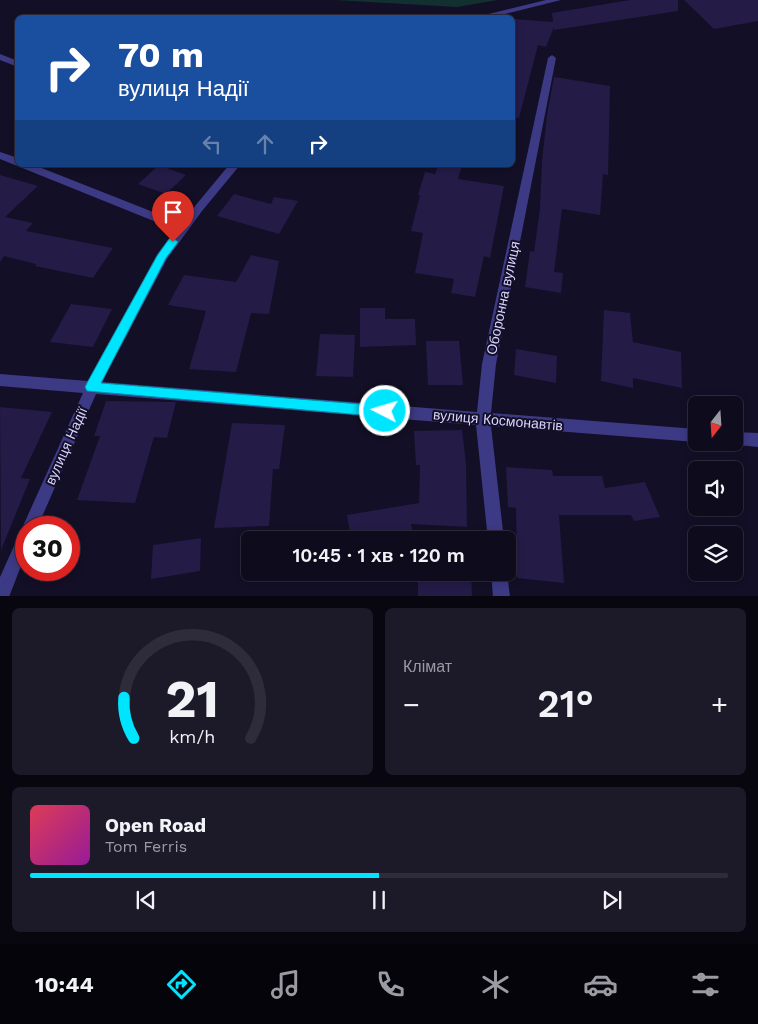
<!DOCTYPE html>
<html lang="uk">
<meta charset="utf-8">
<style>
:root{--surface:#0e0b1c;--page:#1c1929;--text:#f1f3f6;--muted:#9b9ba3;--line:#2e2b3b;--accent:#00e5ff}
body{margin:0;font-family:"Work Sans",sans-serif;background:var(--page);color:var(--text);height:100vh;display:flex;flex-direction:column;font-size:19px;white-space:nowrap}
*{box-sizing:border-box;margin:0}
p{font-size:16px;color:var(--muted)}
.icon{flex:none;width:28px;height:28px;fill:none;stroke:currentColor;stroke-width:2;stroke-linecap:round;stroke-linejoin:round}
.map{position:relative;height:596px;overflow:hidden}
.panel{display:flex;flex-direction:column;gap:12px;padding:12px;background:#08060f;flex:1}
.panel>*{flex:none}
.guide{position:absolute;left:15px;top:15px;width:500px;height:152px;border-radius:8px;box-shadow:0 2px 8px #0003,0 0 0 1px var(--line);background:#1a4fa0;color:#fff;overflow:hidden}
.needle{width:32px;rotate:197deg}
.tools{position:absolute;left:688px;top:396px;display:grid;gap:10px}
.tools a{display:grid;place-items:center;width:55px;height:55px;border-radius:8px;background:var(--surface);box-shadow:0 2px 8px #0003,0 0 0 1px var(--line);font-size:25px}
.speed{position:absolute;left:15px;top:516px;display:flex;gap:10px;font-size:25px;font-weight:700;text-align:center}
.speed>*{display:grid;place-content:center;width:65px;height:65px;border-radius:50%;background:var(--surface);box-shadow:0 2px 8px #0003,0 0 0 1px var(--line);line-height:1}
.speed .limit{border:8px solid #d22;background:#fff;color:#111}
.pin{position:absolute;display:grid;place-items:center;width:42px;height:42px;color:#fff;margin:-51px -21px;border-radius:50% 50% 50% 0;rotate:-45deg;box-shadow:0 0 5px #0007}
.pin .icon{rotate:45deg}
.me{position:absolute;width:55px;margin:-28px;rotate:275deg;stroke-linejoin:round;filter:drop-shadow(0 0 4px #0008)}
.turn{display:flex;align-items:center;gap:18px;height:105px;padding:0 20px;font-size:22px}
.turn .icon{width:65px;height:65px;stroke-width:2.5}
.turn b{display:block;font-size:35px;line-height:42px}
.lanes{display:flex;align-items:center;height:48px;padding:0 20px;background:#0003;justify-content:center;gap:25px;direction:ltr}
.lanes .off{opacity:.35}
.big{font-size:38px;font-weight:600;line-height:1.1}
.panel .tile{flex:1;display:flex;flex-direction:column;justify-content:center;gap:8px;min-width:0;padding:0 18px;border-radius:8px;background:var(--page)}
.panel .dial{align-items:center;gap:0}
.dial svg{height:130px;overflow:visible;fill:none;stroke:var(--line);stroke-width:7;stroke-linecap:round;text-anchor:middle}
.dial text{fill:var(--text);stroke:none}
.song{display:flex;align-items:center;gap:15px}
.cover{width:60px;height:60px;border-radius:8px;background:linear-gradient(135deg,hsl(350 70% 55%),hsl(300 70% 35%))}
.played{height:5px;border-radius:2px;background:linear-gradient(90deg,var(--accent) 50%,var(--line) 50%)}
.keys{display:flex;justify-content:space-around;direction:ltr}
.heat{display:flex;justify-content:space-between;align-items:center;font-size:28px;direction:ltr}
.panel .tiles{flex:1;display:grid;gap:12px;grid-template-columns:1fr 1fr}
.tile:last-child{grid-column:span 2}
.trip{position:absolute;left:241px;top:531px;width:275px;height:50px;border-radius:8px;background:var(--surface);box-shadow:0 2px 8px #0003,0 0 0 1px var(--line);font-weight:600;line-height:50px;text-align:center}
.tabs{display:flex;height:80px;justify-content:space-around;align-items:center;background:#06040b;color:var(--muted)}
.tabs .icon{width:35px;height:35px}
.tabs .active{color:var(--accent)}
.tabs b{font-size:22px;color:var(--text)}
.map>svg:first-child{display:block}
</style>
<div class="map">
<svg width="758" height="597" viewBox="0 0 758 597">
<rect width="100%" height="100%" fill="#130f26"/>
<!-- green -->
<path fill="#12302f" d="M334,0H498L457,7Z"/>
<!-- building -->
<path fill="#241b47" d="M630,0H678V11L554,30V27L546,47L538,45L519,118L512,117L514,19L553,22L552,13Z
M684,0H758V21L714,29Z
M554,77L610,86L608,175L603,174L600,215L562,209L554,272L563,273L561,293L525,287L530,251L534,252L540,208L542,161L547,115Z
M159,165L186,175L166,194L138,184Z
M438,165H462L458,179L504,186L490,258L484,256L475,297L451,293L454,279L415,273L423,233L411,231L420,195H418L425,172L435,174Z
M0,175L38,186L5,217L33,223L26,231L113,248L93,278L35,266L36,264L4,256L0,262Z
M234,194L271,204L274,197L298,201L279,234L217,216Z
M251,255L279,261L269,314L251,313L236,372L189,369L206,311L168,305L184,275L236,282Z
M71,304L112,309L93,347L50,342Z
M360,308H385V319H415L416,345L360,347Z
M604,310L630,313L633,342L681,352L682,388L633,378V388L601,381Z
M320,334L355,335L353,377L316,376Z
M426,341H459L463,385H428Z
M516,349L557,356L556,383L514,375Z
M106,401L176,402L167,438L154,437L135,503L77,500L100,436H94Z
M0,407L52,412L21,478L30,479L1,550Z
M232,423L285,425L279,469H273L269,526L214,528Z
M462,430L466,464L467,527L411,524L414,540H351L347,515L419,503L420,465H416L414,431Z
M506,467L552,470L553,476H602L605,488L645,482L660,517L634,521L631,515H559L564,583L517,578L516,508L508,507Z
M201,538L200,571L151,579L153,545Z
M418,572H471L472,597H418Z"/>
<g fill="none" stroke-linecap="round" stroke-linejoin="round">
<!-- minor -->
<path fill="#3d3a85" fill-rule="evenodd" d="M546,0H561L489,18H472Z
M0,54L18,61V67L0,60Z
M552,55L556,58L496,364L491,413L696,429V442L491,426L504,540H488L476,425L96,394L37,528H26V553L9,597H0V577L83,393L0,386V374L88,381L158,253L176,230L0,159V152L18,158V165H34L181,223L229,165H240L202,211L167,259L102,382L477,412L482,364L548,58Z
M734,432L758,433V447L729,444L734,442Z
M491,572H507L510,597H493Z"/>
</g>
<!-- route -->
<path fill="#00e5ff" stroke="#0095a6" d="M173,238L178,242L166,258L101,383L385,406L390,407L392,411L390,415L385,417L87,391L85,387L87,383L157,256L169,239Z"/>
<g text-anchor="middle" stroke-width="4" stroke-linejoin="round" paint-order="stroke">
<!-- street labels -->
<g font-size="14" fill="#d9d4ff" stroke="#130f26">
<text transform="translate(503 298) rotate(-78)" y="5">Оборонна вулиця</text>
<text transform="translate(498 420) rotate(5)" y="5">вулиця Космонавтів</text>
<text transform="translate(66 446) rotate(-66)" y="5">вулиця Надії</text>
</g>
</g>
</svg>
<div class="tools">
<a><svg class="needle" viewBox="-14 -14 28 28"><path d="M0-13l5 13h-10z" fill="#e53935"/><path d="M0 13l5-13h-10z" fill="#9b9ba3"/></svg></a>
<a><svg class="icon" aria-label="sound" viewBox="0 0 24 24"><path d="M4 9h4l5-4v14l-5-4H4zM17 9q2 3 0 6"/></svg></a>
<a><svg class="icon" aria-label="layers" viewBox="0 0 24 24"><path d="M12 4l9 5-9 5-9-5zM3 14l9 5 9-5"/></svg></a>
</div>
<div class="speed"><div class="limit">30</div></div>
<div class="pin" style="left:173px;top:242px;background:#d93025"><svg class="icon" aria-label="arrive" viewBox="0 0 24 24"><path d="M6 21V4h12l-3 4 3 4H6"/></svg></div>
<svg class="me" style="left:385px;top:411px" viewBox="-20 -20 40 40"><circle r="17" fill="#00e5ff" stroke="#fff" stroke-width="3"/><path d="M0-11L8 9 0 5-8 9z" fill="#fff"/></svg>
<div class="trip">10:45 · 1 хв · 120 m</div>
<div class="guide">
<div class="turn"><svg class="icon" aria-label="right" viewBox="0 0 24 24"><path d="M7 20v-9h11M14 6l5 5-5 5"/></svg><div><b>70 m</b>вулиця Надії</div></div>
<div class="lanes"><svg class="icon off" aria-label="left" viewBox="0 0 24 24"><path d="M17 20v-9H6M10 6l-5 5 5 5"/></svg><svg class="icon off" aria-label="ahead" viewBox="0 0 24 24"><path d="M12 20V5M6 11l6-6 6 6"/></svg><svg class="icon" aria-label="right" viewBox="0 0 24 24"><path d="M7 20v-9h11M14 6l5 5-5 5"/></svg></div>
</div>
</div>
<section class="panel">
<div class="tiles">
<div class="tile dial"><svg viewBox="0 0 100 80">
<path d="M14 69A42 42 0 1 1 86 69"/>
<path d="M14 69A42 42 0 0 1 8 44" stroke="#00e5ff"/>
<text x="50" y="56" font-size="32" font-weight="700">21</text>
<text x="50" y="72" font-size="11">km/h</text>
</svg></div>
<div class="tile"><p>Клімат</p>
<div class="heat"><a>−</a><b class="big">21°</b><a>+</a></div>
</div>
<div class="tile">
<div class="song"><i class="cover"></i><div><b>Open Road</b><p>Tom Ferris</p></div></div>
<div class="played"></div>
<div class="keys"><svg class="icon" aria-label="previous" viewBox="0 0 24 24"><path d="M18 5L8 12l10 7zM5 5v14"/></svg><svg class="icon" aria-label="pause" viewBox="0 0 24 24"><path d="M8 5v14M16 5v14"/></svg><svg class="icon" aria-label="next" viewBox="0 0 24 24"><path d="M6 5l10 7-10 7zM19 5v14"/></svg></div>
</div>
</div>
</section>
<nav class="tabs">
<b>10:44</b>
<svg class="icon active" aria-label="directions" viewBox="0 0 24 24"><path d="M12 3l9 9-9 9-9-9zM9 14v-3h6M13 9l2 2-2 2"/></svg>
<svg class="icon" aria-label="music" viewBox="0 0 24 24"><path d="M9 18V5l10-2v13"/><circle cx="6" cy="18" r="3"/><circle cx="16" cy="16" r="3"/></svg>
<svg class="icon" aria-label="phone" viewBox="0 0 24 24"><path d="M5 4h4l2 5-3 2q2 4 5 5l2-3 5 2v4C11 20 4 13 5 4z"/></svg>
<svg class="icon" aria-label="climate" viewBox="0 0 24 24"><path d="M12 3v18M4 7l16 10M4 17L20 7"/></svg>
<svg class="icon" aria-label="car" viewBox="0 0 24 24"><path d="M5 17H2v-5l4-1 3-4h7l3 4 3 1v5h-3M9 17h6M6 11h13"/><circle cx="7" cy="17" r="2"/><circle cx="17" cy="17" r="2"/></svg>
<svg class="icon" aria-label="filters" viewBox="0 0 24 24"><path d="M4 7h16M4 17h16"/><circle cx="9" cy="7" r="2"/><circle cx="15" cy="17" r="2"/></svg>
</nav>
